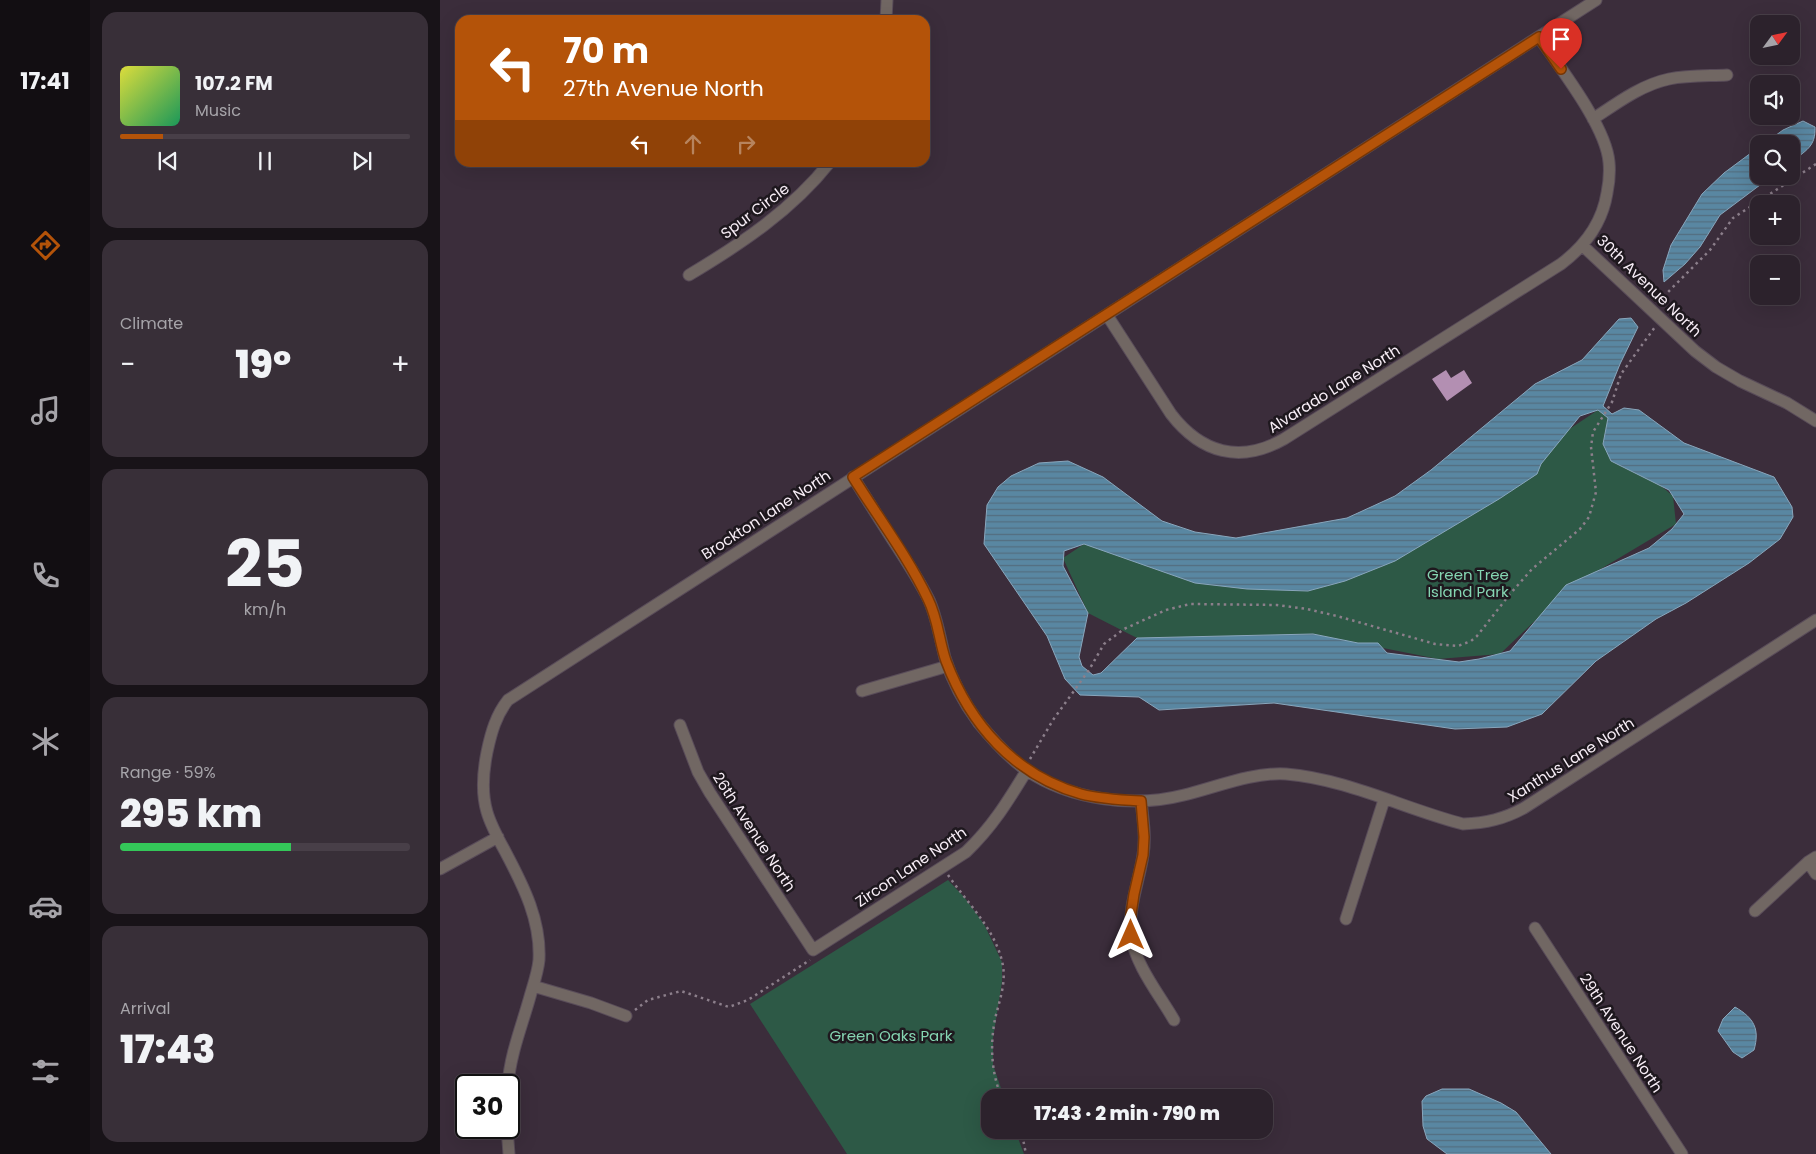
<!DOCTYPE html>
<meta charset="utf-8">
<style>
:root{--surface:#2c222c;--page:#382f38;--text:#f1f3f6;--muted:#a6a4a9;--line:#483f48;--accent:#b45309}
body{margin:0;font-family:Poppins,sans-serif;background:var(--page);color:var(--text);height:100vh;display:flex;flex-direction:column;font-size:19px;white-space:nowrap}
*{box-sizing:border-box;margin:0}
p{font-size:16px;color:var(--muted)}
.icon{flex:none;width:28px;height:28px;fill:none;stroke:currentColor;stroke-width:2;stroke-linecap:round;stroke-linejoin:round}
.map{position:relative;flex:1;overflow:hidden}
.details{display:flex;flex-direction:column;gap:12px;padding:12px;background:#181318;width:350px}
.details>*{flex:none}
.hud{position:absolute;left:15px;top:15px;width:475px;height:152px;border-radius:15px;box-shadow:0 5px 20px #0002,0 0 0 1px var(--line);background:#b45309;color:#fff;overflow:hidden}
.needle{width:32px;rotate:57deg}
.tools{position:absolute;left:1310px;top:15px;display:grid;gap:10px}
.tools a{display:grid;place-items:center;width:50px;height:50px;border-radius:10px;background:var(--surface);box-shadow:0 5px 20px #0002,0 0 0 1px var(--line);font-size:25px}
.speed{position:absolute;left:15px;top:1074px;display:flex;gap:10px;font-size:25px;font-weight:700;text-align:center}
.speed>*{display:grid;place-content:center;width:65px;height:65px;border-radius:50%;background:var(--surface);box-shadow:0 5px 20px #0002,0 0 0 1px var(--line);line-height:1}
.speed .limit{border:2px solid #111;border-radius:8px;background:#fff;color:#111}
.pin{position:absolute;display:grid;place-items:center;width:42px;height:42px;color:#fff;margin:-51px -21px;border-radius:50% 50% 50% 0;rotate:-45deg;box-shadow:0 0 5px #0007}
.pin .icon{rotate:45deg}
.me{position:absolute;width:55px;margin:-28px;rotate:0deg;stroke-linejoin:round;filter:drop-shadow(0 0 4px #0008)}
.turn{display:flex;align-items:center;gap:18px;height:105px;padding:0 25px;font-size:22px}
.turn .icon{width:65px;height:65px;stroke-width:2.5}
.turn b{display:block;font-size:35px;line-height:42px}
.lanes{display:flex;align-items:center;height:48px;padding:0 25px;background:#0003;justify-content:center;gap:25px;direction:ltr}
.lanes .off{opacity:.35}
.big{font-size:38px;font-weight:800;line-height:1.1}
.details .card{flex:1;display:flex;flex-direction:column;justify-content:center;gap:8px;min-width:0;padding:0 18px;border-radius:15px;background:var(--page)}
.details .dial{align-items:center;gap:0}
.dial b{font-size:65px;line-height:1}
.song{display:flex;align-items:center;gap:15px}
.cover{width:60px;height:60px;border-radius:8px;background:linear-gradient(135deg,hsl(60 70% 55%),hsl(150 70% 35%))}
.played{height:5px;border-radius:2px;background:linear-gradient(90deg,var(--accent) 15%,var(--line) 15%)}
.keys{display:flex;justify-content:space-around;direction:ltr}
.heat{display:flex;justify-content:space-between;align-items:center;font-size:28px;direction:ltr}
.charge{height:8px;border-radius:4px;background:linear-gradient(90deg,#34c759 59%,var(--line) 0)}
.trip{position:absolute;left:541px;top:1089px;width:292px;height:50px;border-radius:15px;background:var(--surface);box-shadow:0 5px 20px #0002,0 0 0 1px var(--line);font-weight:800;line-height:50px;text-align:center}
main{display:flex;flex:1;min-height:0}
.tabs{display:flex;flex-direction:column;width:90px;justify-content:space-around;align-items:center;background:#120e12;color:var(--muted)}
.tabs .icon{width:35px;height:35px}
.tabs .selected{color:var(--accent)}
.tabs b{font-size:22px;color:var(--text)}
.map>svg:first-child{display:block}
</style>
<main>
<nav class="tabs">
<b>17:41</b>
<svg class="icon selected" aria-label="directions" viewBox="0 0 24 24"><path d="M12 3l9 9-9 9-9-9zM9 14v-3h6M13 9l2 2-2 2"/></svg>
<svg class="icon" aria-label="music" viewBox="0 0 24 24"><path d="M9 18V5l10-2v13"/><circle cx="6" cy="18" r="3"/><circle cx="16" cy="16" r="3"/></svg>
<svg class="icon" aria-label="phone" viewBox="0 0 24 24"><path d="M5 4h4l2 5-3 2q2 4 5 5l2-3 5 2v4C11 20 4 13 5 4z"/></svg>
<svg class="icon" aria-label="climate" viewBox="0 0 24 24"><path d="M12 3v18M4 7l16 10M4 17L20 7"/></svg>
<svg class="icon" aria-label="car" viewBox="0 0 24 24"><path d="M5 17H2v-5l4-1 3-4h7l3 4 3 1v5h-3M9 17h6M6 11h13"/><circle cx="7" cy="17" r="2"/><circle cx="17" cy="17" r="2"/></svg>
<svg class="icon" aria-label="filters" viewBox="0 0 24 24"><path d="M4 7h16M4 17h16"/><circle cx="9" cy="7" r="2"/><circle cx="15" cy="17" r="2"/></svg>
</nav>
<section class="details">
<div class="card">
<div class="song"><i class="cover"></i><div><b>107.2 FM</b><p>Music</p></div></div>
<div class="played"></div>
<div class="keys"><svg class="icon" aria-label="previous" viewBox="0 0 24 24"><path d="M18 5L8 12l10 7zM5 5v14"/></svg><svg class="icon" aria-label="pause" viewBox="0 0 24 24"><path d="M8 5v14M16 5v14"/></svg><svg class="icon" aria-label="next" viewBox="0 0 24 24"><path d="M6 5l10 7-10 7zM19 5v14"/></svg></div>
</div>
<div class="card"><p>Climate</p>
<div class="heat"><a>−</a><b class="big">19°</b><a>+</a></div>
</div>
<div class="card dial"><b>25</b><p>km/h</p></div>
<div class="card"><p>Range · 59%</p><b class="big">295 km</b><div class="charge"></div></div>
<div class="card"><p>Arrival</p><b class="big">17:43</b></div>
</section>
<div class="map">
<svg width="1376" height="1154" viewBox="0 0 1376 1154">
<defs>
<pattern id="water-rules" width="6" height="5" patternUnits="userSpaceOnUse" patternTransform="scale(1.25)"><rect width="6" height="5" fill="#5987a2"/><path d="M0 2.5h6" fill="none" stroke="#536d7f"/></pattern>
</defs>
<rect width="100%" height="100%" fill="#3b2d3b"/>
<!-- park -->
<path fill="#2d5946" d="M1158,410L1168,418L1163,444L1171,461L1220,485L1233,496L1236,524L1159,570L1099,617L1060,654L998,659L918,643L841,635L697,638L648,613L623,558L644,544L898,583Z
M508,880L525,898L544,924L562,962V982L553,1038V1065L564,1097L550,1098V1130H575L584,1154H407L310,1004Z"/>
<!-- water -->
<path fill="url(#water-rules)" stroke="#89a6bc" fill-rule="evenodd" d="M1363,121L1375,127C1376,147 1365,151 1351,162V144H1324L1343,130Z
M1319,147V176H1332L1280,215L1260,247L1245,264L1224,282L1223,270L1231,245L1262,194L1284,173Z
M1191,318L1198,327L1180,364L1163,406L1172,414L1184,408L1199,410L1244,443L1334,477L1352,507L1353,517L1340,539L1309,563L1246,603L1216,619L1156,661L1102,714L1067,727L1015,729L834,703L719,710L699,697L640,695L625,679L607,636L544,544L547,505L558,487L571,476L599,463L628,461L663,477L722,521L755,532L796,538L907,518L955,496L991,470L1095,384L1142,360L1179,319ZM1158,410L1168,418L1163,444L1171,461L1229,490L1244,514L1232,529L1209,548L1126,585L1070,651L1039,659L1019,662L947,653L938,643H918L873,634L697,638L661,673L653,675L642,666L639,657L648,613L623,566L624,551L644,544L755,583L807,589L868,591L905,581L955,561L1059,499L1097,474L1101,464L1140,416Z
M1295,1007C1314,1018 1320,1029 1314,1050L1302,1058L1293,1052L1278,1031L1283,1019Z
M1002,1089H1029L1061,1103L1076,1112L1111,1154H1007L987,1139L983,1126L982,1101L986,1096Z"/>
<!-- building -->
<path fill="#b38fb2" d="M1006,370L1011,378L1024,370L1032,383L1007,401L992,379Z"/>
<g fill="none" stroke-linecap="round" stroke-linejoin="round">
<defs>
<path id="minor" d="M446,20L447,0
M1153,119C1177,103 1201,85 1229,79C1248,75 1268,76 1287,75
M1143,246L1255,351L1276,367L1300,381L1347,403L1376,421
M249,275C301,244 352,210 390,162
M667,315L731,414C761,453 800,464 844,439L1121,264C1145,246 1162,224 1167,193C1169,183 1170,172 1169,162C1166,126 1120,68 1099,37
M413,477C428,501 443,525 458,548C469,565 480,582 489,600C497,618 500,638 505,658C512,680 524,703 538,722C552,739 568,757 586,770C630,800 693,808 744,795C777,787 812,772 846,774C907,779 965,809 1023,824C1046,823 1064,819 1084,808L1376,620
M422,691L508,666
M240,725L258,772L270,793L373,950L526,852C553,826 568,801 587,770
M701,801C703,819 706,837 703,855C699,882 688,907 691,935C695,965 719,994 734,1020
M1368,862L1376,874
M0,869L58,837
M1315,911L1368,862L1376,857
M906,919L944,800
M1095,928L1242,1154
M93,986L151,1003L186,1016
M68,1085C70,1054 83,1023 91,993C94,983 98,971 99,960C101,921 84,887 66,853C59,840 51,826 47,812C41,792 43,772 47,752C51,733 56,715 68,700L1156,0
M67,1128L69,1154"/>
</defs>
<!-- minor casing -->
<use href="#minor" stroke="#594c59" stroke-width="13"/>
<!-- path -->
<path stroke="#8c7f8b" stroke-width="2.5" stroke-dasharray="2.5 4" stroke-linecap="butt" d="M1219,301L1270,250L1293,218L1376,164
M590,759L613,720L649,670L664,644L684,629L726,610L750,604L837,605L867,609L897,616L995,644L1018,646L1031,641L1037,636L1070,594L1092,569L1140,529L1149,517L1156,492L1151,447L1153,432L1172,402L1181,374L1215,327
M508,875C528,904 557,931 563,966C566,984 559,1002 555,1019C550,1045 551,1073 562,1098
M195,1010L208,1000L241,991L289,1007L308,1000L370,960
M578,1130L583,1139L586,1154"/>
<!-- minor -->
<use href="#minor" stroke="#716763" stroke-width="11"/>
</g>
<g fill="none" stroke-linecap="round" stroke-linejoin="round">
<defs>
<path id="route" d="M691,935V914L694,894L703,855L704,837L701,801C681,800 660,799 641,794C574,775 530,724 506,661C499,641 498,619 488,599C468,557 438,517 413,477L1099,37L1121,69"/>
</defs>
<!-- route casing -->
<use href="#route" stroke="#753606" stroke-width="12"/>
<!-- route -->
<use href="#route" stroke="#b45309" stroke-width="9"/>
</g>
<g text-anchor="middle" stroke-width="5" stroke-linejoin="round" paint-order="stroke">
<!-- street labels -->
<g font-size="15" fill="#f8eef7" stroke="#1e181e">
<text transform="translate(315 211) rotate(-37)" y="5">Spur Circle</text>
<text transform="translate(1209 286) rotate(44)" y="5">30th Avenue North</text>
<text transform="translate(894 389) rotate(-32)" y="5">Alvarado Lane North</text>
<text transform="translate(326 515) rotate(-33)" y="5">Brockton Lane North</text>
<text transform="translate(1131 760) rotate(-32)" y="5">Xanthus Lane North</text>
<text transform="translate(314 832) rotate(57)" y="5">26th Avenue North</text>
<text transform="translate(471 867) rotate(-34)" y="5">Zircon Lane North</text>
<text transform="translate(1181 1033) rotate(57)" y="5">29th Avenue North</text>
</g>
<!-- park labels -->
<g font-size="15" fill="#85d5b2" stroke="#1e181e">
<text x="1028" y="580">Green Tree<tspan x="1028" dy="17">Island Park</tspan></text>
<text x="451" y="1041">Green Oaks Park</text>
</g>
</g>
</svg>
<div class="tools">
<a><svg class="needle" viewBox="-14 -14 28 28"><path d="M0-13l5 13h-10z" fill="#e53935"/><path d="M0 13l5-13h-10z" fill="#a6a4a9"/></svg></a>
<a><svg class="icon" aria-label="sound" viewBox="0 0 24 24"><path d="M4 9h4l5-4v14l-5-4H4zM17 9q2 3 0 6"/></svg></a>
<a><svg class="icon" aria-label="search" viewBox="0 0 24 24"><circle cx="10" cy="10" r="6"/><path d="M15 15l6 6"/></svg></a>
<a>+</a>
<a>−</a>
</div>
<div class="speed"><div class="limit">30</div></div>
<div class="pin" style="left:1121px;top:69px;background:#d93025"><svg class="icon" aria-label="arrive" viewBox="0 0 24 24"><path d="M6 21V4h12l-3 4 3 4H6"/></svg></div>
<svg class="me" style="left:691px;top:935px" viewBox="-20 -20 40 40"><path d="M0-17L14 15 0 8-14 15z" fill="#b45309" stroke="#fff" stroke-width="4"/></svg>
<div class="trip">17:43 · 2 min · 790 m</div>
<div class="hud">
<div class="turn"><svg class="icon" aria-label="left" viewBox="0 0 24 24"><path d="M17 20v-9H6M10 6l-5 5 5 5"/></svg><div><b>70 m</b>27th Avenue North</div></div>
<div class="lanes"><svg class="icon" aria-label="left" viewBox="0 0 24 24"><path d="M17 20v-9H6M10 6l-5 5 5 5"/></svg><svg class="icon off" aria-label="ahead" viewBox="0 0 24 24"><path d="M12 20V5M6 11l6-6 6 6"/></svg><svg class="icon off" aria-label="right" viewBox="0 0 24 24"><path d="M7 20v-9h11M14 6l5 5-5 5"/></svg></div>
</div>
</div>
</main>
